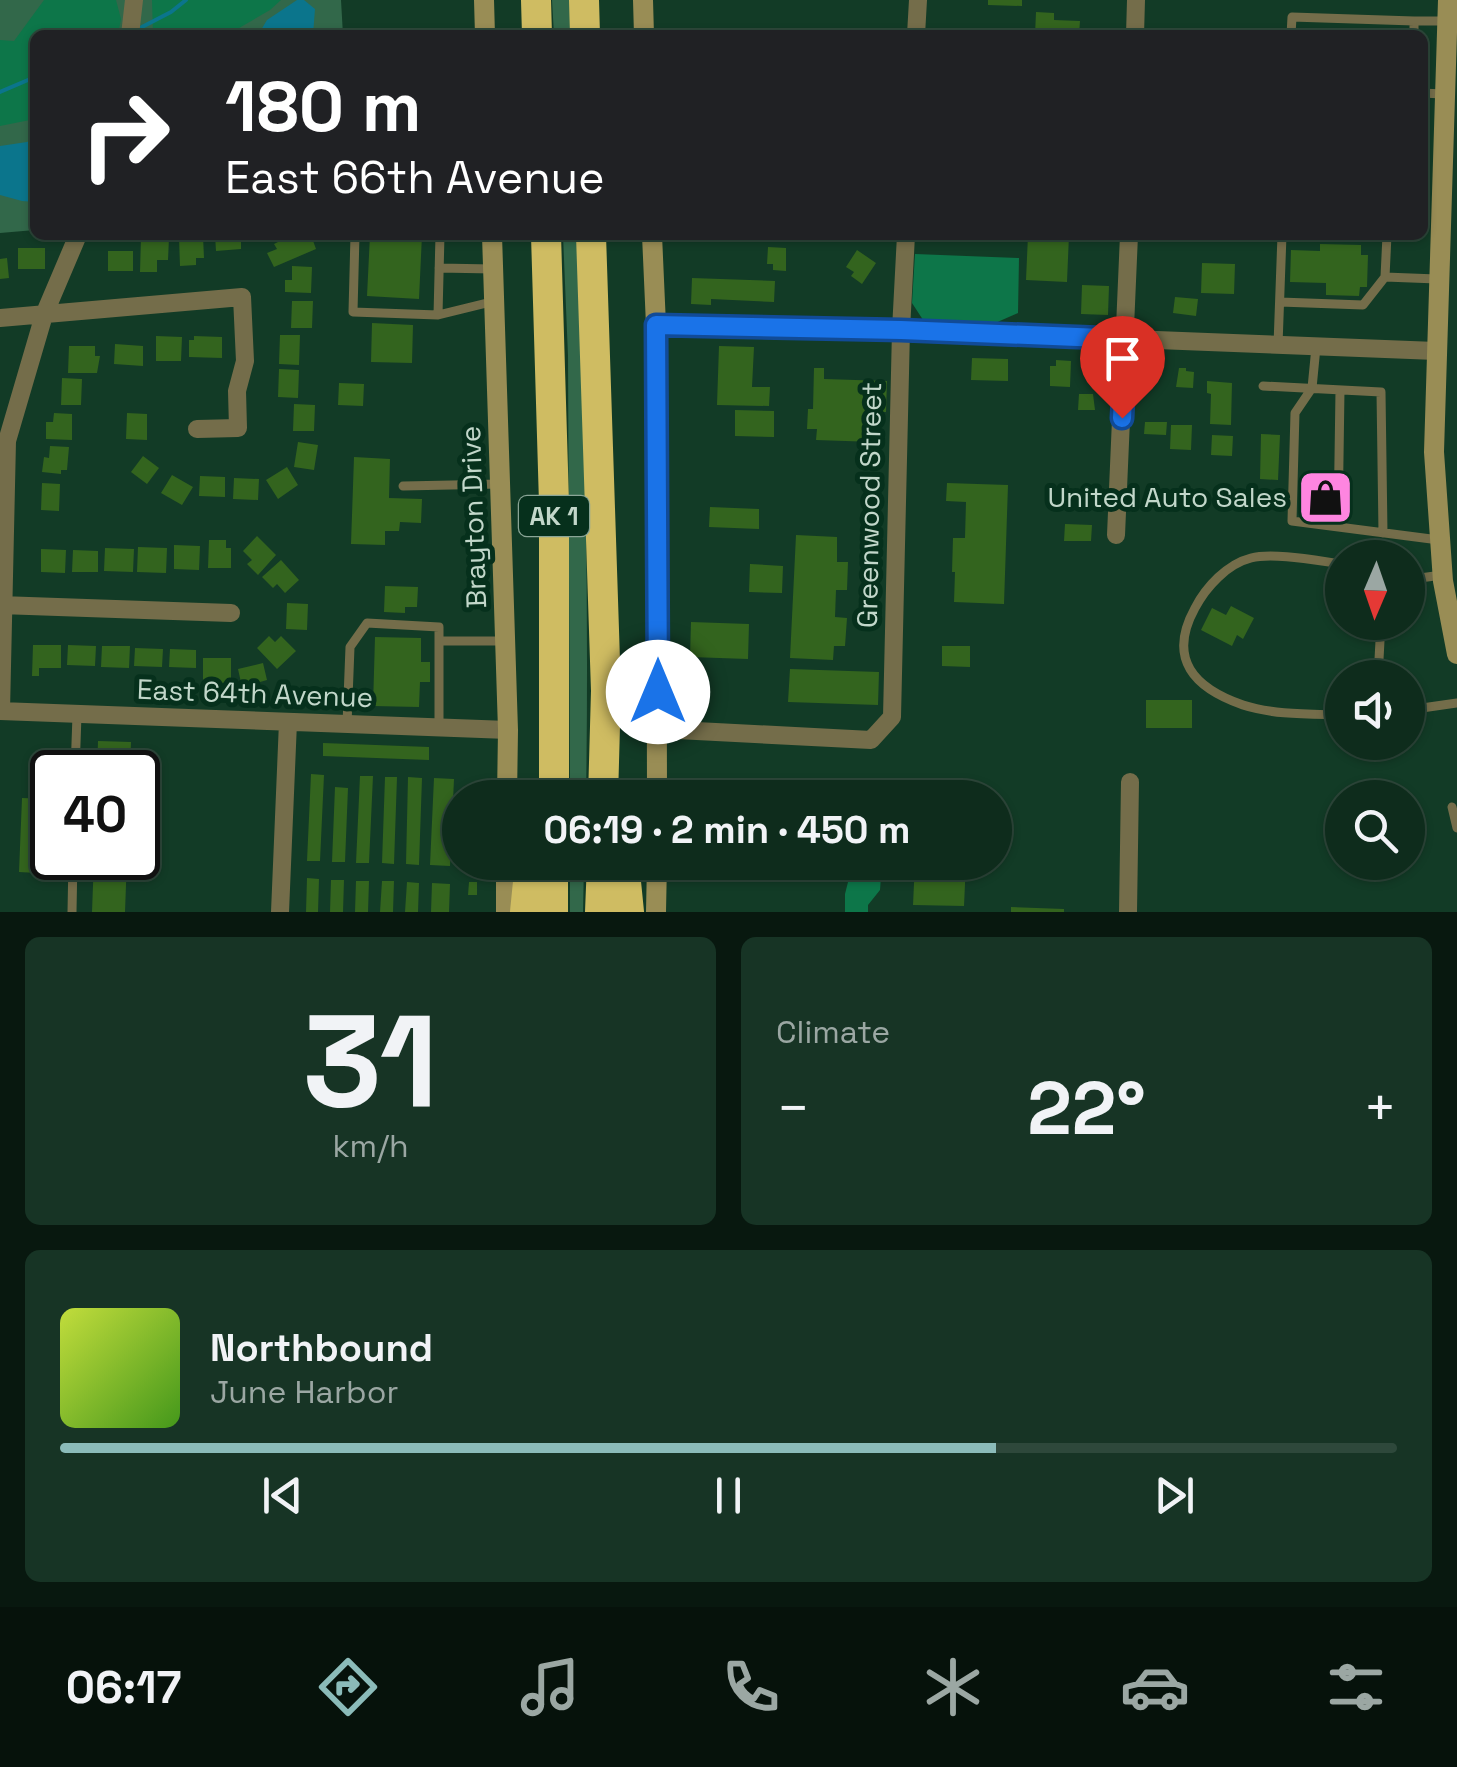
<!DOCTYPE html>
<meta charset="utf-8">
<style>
:root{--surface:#0e2c1c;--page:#173425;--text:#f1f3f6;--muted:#9ba7a3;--line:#2e483b;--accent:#8bbbb9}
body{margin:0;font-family:"Space Grotesk",sans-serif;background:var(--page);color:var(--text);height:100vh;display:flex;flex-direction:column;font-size:38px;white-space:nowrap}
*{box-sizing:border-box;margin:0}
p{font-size:32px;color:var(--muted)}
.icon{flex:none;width:55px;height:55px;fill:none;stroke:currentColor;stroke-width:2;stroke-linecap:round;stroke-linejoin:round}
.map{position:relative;height:912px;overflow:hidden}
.sheet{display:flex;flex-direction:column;gap:25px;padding:25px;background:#08180f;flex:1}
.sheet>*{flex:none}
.banner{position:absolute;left:30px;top:30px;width:1398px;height:210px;border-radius:15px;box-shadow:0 2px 8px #0004,0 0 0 2px var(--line);background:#202124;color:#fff;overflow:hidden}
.needle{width:65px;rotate:182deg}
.fabs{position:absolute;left:1325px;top:540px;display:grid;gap:20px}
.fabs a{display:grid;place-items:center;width:100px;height:100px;border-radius:50%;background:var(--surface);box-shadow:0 2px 8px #0004,0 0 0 2px var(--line);font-size:50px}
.speed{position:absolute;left:30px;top:750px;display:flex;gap:20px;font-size:50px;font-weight:700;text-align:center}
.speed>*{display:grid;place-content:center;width:130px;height:130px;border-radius:50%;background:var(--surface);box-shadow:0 2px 8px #0004,0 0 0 2px var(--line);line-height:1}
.speed .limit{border:5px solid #111;border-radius:15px;background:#fff;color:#111}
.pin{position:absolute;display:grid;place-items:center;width:85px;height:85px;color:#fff;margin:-102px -42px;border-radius:50% 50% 50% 0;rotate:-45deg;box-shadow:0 0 10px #0007}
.pin .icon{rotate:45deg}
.me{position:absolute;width:110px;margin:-55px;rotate:0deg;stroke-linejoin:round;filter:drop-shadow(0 0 8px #0008)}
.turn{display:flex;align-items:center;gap:35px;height:210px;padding:0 30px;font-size:45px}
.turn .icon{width:130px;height:130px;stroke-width:2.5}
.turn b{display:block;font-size:70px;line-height:85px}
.big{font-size:75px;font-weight:600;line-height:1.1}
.sheet .tile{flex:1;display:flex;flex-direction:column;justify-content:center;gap:15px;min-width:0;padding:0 35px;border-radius:15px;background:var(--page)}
.sheet .dial{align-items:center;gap:0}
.dial b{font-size:130px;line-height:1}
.song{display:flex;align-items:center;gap:30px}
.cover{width:120px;height:120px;border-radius:15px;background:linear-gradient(135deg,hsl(70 70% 55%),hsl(100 70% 35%))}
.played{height:10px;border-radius:5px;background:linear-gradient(90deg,var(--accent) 70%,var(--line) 70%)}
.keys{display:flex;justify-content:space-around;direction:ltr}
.heat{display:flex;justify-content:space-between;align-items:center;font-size:55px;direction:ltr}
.sheet .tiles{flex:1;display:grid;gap:25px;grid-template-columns:1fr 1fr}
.tile:last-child{grid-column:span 2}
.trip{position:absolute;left:442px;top:780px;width:570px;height:100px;border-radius:50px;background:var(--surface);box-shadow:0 2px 8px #0004,0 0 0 2px var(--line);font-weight:600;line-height:100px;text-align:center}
.dock{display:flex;height:160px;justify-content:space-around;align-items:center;background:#06120b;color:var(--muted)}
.dock .icon{width:70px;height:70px}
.dock .selected{color:var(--accent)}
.dock b{font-size:45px;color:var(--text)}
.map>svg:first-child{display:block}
</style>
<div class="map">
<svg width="1457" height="912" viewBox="0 0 1457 912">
<rect width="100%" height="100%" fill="#123b26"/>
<!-- green -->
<path fill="#32684a" d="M0,0H341L343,35H35V230L0,233Z
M552,0H570L571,35H554Z
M563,235H579C585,422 589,610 586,798L570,797L568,356Z
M570,863H584L583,912H570Z"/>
<!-- forest -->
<path fill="#0d7649" d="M44,0H116L121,19L118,35H35V119L0,126V40L14,41Z
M152,0H281L270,10L227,35H153Z
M915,254L1019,258L1018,313L986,327L927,326L912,303Z
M853,862L882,863L880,890L868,905V912H845V894Z"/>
<!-- water -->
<path fill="#0b758c" d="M297,0H304L315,9L313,35H258L267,20Z
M35,138V202L22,201L0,195V146L27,142Z"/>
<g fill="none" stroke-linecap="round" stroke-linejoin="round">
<!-- stream -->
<path stroke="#0b758c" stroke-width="4" d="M142,27L171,12L186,0
M0,92L35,77"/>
</g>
<!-- building -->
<path fill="#33641e" d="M988,0H1022V6L988,5Z
M1036,12L1054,13V20L1080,21L1079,35H1035Z
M215,235H241V249L216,251Z
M278,235H311L316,249L274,267L267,253L277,249L274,244L280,241Z
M370,235H422L419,299L367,296Z
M844,235H870V239L844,238Z
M1028,235H1069L1067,282L1026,280Z
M1179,235H1220L1219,240L1179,238Z
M203,236L204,258H196V265L180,266L179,237Z
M141,237L169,238L168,260H157V272H140Z
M1320,244L1361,245V255H1368L1367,287H1360L1359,296L1326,295V283L1290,282L1291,250L1320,251Z
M768,247L786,248V271L773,270V264H767Z
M18,248H45V269H18Z
M857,250L876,263L862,284L851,276L854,272L846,267Z
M108,251H133V271H108Z
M7,258L9,278L0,279V259Z
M1202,263L1235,264L1234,294L1201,293Z
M292,266L312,267L311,293L285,292V280H292Z
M692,278L775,281L774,302L711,299V305L691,304Z
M1082,285L1109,286L1108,315L1081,314Z
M1175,297L1198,299L1196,316L1173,313Z
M292,301H313L312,328H291Z
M372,323L413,325L412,363L371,362Z
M280,335H300L299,365L279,364Z
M156,336L182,337L181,361H156Z
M194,336L222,337V358L189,357V340H194Z
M115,344L143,346V366L114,364Z
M69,346H95V356H100L97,373H68Z
M719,346L754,347L752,387H770L769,406L717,405Z
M972,358L1008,359V381L971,380Z
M1056,360L1071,361L1070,387L1050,386V366H1056Z
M814,368H824V379L887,381L886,412H876L875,442L816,440L817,429H807L808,409H813Z
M1179,368H1186V371L1194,372L1193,388L1176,387Z
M279,369L299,370L298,398L278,397Z
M62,378L82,379L81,405H61Z
M1207,381L1232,383L1231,425L1210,424L1211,394L1207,393Z
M339,383L364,384L363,406L338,405Z
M1079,394H1093L1095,410H1078Z
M294,404L315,405L314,431H293Z
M735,410L774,411V437L735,436Z
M54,413L72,414V440L46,439V422H53Z
M127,413L147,414V440L126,439Z
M1145,422H1167L1166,435L1144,434Z
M1171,425H1192L1191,450L1170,449Z
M1261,434L1280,435L1278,480L1260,479Z
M1212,435L1233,436L1232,456L1211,455Z
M298,442L318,445L314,470L294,467Z
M50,446L69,447L67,470H61V474L42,472L44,457L49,458Z
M143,456L159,468L147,484L131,472Z
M354,457L390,459L389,498L422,499L421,523L400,522L399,531H385V545L351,544Z
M287,467L298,485L278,499L266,480Z
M172,475L193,487L182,505L161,493Z
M200,476L225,477V497L199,496Z
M234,478L259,479L258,500L233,499Z
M42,483L60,484L59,511L41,510Z
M947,483L1008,485L1004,604L954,602L955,572H952L953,538H965L966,502L946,501Z
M710,507L759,509V529L709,527Z
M1065,524L1092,525L1091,541H1064Z
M796,535L837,537V562H848L847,590H836L835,617L847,618L845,646H834L833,660L790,658Z
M257,536L276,555L258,575L247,564L252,560L243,551Z
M209,540H226V548H231V568H208Z
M174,545L200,546L199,570L174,569Z
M138,547L167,548L166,573L137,572Z
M105,548L134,549L133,572L104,571Z
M41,549L66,550L65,573L41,572Z
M73,550L98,551V572H72Z
M281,560L299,580L285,593L277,584L273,588L262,577Z
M750,564L783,566L782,593L749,592Z
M385,586L418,587L417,607H405V613L384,612Z
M287,603L308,604L307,630L286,629Z
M1231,606L1254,618L1243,639L1237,635L1232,646L1201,630L1212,608L1226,615Z
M691,622L749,624L748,659L690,657Z
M269,636L275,642L281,636L296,651L277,669L257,648Z
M375,637L421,638V662H430V682H420L419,707L373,706Z
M33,645H61V668H39V676H32Z
M68,645L96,646L95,666L67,665Z
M102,646H130L129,668L101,667Z
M942,646H970V667L942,666Z
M135,648L163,649L162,667L134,666Z
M170,649L196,650V668L169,667Z
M203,658H231V683H203Z
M263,663L267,680L242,687L238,669Z
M790,669L879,672L878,705L788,702Z
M1146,700H1192V728H1146Z
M98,741L131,742L130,772H97Z
M323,743L429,747V760L323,756Z
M311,774L324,775L320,861H307Z
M360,776H373L369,863H356Z
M385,777H397L394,864L382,863Z
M408,777L422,778L419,865L406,864Z
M434,778L454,779L450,866L430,865Z
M335,787L348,788L345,862H332Z
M917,789L968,791V798H917Z
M740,792L840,793V798H740Z
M22,798L52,799L54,874L19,872Z
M94,858H127L125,912H92Z
M915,862H966L964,906L913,905Z
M307,878L319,879L318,912H306Z
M331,880H344L343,912H330Z
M356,881H369L368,912H355Z
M382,881H394L393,912H380Z
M407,882L419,883L418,912H405Z
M469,882H477V895H468Z
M432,883L450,884L449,912H431Z
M1011,907L1064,909V912H1011Z"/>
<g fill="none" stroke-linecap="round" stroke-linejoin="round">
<!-- lane -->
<path stroke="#746d4a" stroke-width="9" d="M1291,35L1292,17L1414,21
M1414,35V21H1447
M1422,93L1443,94
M355,235L353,312L438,315L491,302
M439,268L493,269
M1385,277L1437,279
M1280,302L1363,305L1385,277L1387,235
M438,315L440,235
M1278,345L1282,235
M1316,347L1312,388L1295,413L1292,521L1439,540
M1263,386L1381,392L1383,533
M403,486L500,484
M1338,526L1340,390
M1342,564C1319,561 1273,552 1251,558C1227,564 1206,587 1195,608C1167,659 1194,688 1243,705C1274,715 1310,714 1342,715
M1408,578H1420L1442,575
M1378,678L1381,622
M1408,710L1457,703
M347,724L350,647L367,623L439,627V641
M439,727V641H505
M75,772L77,715
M1452,807L1457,828
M72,912L73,858"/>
<!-- street -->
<path stroke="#746d4a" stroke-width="18" d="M130,35L134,0
M916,35L918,0
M1135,35L1136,0
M0,318L242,297L245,361L237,391L238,428L197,429
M656,325L901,330L1436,351
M1116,535L1129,235
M0,605L231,613
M0,711L508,730
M1,711L7,441L44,315L78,235
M658,729L871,740L892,717L901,330L906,235
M280,912L288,722
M1128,912L1130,782"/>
<!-- secondary -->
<path stroke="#998d55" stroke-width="20" d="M484,0L485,35
M643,0L644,35
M1448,0L1434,452L1443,581L1457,654
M492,235L508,730L507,798
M652,235L656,325L657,798
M506,912V862
M656,912L657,862"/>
<!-- highway -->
<path stroke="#cfbc62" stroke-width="30" d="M536,0L537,35
M584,0L585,35
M546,235L554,503V798
M591,235L606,691L603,798
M624,862L629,912
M525,912L530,862
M553,912V862
M600,912L602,862"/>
</g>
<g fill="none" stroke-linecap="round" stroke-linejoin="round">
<defs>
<path id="route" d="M658,692L656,325L901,330L1126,339L1122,418"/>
</defs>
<!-- route casing -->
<use href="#route" stroke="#114b97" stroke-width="25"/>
<!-- route -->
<use href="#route" stroke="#1a73e8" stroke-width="18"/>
</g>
<!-- icons -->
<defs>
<symbol id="shop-square" viewBox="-11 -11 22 22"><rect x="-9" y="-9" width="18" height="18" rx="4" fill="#fe85e0" stroke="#06301c"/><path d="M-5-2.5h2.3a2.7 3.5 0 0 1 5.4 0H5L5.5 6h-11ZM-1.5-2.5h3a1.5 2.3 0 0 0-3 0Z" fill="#111"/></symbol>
</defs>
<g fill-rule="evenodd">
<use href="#shop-square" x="1294" y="466" width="63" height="63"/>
</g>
<g text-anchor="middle" stroke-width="10" stroke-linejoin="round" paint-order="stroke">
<!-- shield labels -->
<rect fill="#06301c" stroke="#8aa596" stroke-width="2.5" x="519" y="496" width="70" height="40" rx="8"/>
<g font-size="25" font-weight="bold" fill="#c2d7ca">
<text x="554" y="525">AK 1</text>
</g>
<!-- poi labels -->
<g font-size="28" fill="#c2d7ca" stroke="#06301c" text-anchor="end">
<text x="1287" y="507">United Auto Sales</text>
</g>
<!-- street labels -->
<g font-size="28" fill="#c2d7ca" stroke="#06301c">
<text transform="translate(869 505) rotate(-89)" y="10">Greenwood Street</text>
<text transform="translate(473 517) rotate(-92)" y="10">Brayton Drive</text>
<text transform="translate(255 693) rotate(2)" y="10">East 64th Avenue</text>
</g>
</g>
</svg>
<div class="fabs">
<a><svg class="needle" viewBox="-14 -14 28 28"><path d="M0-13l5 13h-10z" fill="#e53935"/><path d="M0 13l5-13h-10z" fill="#9ba7a3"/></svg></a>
<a><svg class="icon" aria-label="sound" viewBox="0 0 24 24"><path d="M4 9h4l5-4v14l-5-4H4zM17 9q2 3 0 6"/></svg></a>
<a><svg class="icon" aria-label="search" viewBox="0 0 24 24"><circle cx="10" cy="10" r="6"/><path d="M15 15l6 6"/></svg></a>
</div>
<div class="speed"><div class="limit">40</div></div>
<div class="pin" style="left:1122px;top:418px;background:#d93025"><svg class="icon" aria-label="arrive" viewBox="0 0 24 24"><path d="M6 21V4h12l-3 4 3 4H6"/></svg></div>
<svg class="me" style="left:658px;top:692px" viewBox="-20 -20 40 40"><circle r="19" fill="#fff"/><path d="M0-13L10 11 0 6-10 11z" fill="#1a73e8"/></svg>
<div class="trip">06:19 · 2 min · 450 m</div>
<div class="banner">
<div class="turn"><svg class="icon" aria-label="right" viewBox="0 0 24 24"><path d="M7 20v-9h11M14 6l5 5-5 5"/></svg><div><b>180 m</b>East 66th Avenue</div></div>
</div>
</div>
<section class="sheet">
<div class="tiles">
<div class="tile dial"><b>31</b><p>km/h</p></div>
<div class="tile"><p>Climate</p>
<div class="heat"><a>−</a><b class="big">22°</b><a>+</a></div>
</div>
<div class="tile">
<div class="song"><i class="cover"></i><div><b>Northbound</b><p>June Harbor</p></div></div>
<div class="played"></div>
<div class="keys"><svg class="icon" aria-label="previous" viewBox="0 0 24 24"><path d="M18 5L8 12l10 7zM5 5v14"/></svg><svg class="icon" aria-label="pause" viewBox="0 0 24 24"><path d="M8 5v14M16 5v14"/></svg><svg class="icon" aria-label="next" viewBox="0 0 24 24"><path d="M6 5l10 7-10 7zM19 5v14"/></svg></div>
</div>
</div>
</section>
<nav class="dock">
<b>06:17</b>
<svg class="icon selected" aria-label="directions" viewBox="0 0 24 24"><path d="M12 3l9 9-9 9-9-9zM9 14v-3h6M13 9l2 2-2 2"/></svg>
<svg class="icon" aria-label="music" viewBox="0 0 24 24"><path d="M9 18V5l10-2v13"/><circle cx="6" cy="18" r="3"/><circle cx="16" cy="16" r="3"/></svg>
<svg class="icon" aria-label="phone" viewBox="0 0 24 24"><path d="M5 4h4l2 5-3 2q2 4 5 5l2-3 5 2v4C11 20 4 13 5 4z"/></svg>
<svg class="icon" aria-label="climate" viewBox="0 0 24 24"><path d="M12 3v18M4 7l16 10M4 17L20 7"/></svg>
<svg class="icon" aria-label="car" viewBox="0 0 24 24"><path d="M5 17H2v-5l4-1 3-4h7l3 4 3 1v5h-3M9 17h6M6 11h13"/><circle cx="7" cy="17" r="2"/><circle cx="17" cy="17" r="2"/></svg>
<svg class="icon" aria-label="filters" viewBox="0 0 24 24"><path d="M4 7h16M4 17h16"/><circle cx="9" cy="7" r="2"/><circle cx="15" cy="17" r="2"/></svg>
</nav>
